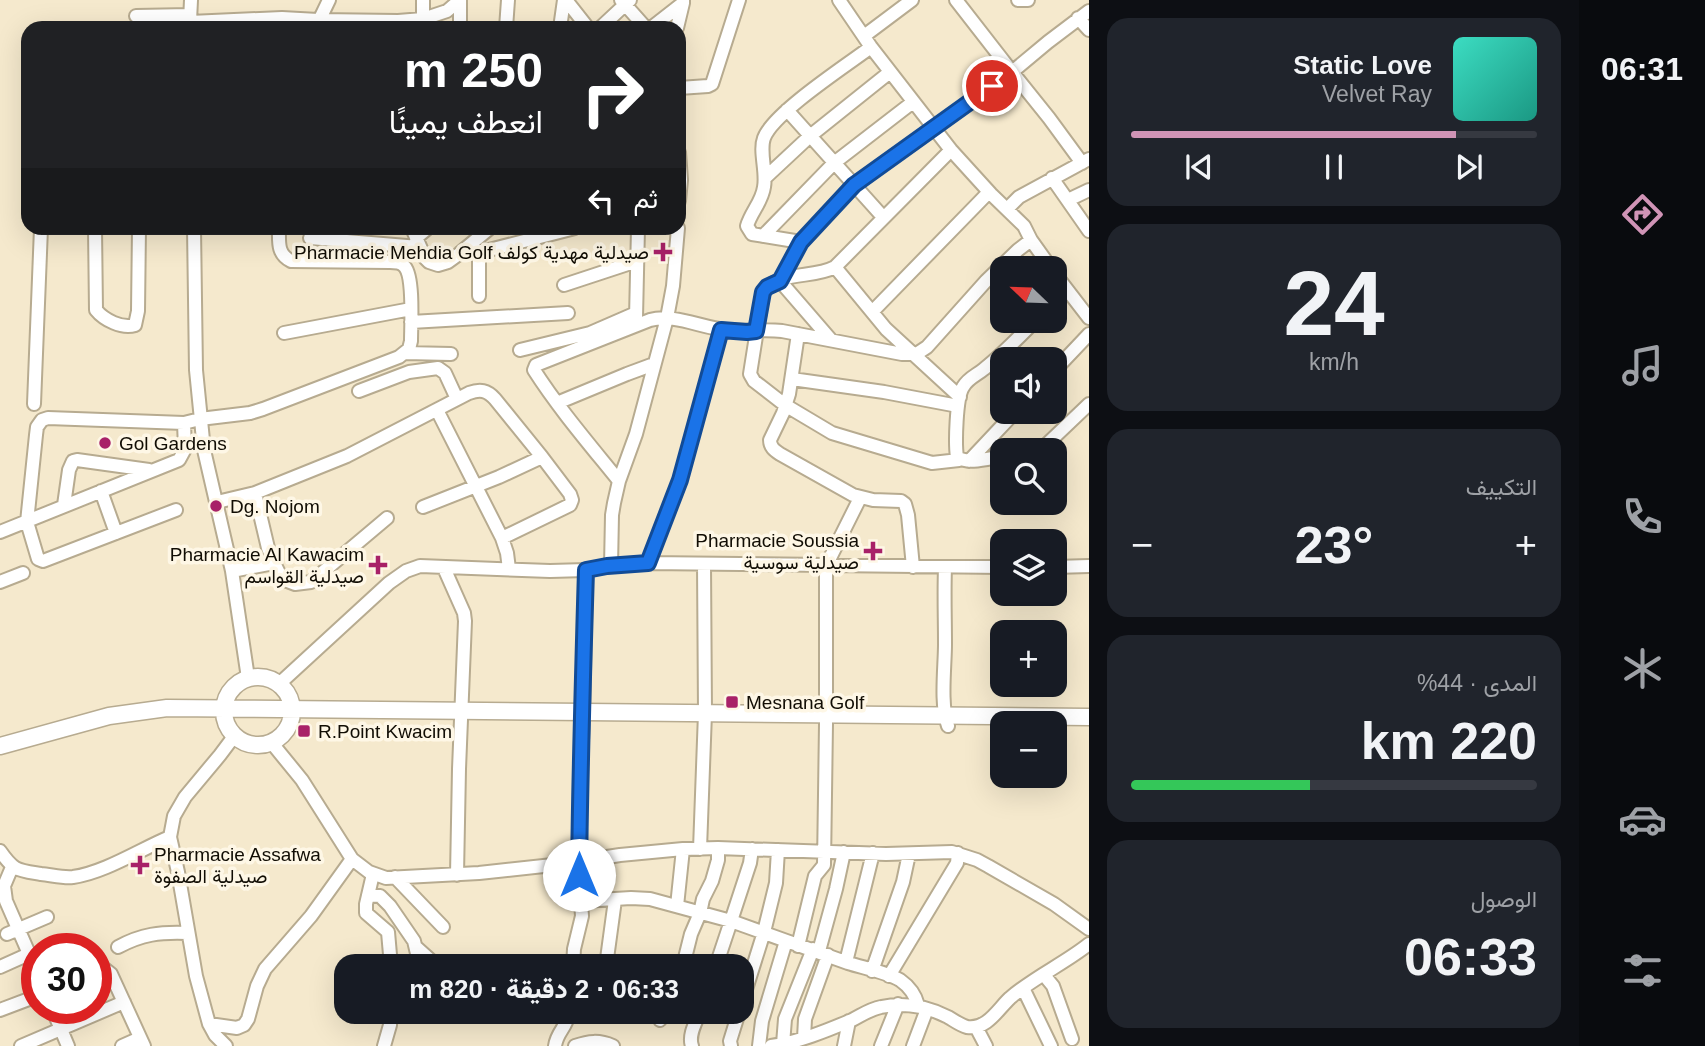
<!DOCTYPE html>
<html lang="ar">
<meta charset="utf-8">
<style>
:root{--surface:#171b24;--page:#20242c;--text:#f1f3f6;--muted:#9ea1a6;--line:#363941;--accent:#d094b6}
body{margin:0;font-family:Arial,Vazirmatn,sans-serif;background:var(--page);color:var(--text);direction:rtl;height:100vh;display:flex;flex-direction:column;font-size:26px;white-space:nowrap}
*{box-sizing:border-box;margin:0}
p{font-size:23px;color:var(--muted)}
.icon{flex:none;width:38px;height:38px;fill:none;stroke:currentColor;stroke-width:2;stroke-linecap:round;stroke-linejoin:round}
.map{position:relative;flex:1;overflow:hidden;direction:ltr}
.panel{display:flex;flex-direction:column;gap:18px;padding:18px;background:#0d0f14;width:490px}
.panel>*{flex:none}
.guide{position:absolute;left:21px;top:21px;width:665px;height:214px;border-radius:21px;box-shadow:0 7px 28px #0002;direction:rtl;background:#202124;color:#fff;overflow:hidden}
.needle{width:46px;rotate:293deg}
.buttons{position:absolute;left:990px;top:256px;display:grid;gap:14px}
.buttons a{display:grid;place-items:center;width:77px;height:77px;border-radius:14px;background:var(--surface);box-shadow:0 7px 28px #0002;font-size:35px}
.speed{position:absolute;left:21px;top:933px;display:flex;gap:14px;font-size:35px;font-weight:700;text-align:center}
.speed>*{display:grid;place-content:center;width:91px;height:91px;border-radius:50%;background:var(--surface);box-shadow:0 7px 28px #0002;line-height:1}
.speed .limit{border:10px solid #d22;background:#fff;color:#111}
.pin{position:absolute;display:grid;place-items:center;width:60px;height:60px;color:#fff;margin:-30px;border:4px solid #fff;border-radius:50%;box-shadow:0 2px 7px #0007}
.me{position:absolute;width:77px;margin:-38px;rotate:0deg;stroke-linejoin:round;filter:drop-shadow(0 0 5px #0008)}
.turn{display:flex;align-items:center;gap:24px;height:147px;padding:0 28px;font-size:32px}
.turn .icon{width:91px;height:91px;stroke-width:2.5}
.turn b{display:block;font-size:49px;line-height:60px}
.then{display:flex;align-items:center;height:66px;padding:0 28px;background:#0003;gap:14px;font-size:26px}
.big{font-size:52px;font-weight:800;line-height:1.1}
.panel .card{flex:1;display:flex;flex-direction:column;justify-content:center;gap:10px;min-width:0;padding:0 24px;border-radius:21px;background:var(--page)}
.panel .dial{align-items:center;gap:0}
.dial b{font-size:91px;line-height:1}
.song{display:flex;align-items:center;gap:21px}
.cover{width:84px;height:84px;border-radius:10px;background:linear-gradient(135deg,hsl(170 70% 55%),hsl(170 70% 35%))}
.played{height:7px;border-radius:4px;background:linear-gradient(90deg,var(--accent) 80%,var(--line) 80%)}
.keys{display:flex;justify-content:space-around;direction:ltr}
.heat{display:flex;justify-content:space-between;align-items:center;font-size:38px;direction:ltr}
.charge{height:10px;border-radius:5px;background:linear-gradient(90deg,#34c759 44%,var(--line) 0)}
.trip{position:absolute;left:334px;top:954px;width:420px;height:70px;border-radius:21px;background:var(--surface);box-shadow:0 7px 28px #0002;font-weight:800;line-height:70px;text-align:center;direction:rtl}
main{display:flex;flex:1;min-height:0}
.tab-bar{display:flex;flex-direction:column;width:126px;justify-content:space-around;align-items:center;background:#090b0e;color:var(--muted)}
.tab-bar .icon{width:49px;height:49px}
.tab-bar .active{color:var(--accent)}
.tab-bar b{font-size:32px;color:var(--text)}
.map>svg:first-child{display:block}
</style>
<main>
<nav class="tab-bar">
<b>06:31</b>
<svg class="icon active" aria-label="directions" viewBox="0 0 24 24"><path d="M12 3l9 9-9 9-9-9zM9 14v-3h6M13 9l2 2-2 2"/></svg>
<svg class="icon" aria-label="music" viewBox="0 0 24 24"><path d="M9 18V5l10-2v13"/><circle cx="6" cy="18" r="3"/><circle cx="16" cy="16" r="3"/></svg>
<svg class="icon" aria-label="phone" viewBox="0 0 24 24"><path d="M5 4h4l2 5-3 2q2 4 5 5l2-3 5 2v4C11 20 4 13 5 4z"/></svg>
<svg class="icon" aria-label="climate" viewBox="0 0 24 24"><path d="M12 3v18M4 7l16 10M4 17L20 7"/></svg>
<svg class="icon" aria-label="car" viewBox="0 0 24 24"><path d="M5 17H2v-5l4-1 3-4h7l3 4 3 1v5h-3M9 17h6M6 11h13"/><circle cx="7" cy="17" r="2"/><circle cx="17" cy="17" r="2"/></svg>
<svg class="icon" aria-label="filters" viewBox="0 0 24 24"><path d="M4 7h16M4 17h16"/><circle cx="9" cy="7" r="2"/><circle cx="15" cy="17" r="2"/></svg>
</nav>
<section class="panel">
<div class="card">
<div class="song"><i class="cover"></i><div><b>Static Love</b><p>Velvet Ray</p></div></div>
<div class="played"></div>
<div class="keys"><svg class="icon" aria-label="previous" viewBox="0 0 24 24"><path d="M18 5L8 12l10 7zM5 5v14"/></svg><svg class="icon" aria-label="pause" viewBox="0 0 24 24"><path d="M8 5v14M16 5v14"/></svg><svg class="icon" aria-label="next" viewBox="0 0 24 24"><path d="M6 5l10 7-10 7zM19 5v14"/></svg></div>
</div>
<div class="card dial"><b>24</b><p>km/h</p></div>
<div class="card"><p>التكييف</p>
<div class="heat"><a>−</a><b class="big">23°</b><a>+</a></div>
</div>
<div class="card"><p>المدى · 44%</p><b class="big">220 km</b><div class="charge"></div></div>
<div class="card"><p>الوصول</p><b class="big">06:33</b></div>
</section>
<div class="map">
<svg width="1089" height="1046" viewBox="0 0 1089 1046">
<rect width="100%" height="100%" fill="#f5e9cd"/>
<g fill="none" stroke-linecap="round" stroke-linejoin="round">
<defs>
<path id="minor" d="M566,0L588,28
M621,0L646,28
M839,0L871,47L951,150L991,194L1024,226L1031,240L1051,268
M956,0L1012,72L1049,118L1082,163
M1018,0H1028
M136,16L190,15
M1078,18L1089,30
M423,19V0
M190,21L191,0
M190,22L282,18L318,20L398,21L423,19L447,11L460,0
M317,25L329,0
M460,28V0
M506,28L508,0
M560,28L564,0
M600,28L630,0
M651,28L683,3V0
M677,28L683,3
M864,36L912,0
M871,47C847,65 773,113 764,138C759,151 767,172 764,187C762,202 751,212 747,226L752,234L801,242L854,185L1012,72L1048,42L1089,11
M679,88L708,86L712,84L739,0
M787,110L883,217
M951,150L835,267C813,279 780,270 763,292L750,374L754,381L785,405L832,433L932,463L959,460
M679,152L681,180L679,201
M766,177L810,136L890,72
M1052,178L1089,231
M1068,200L1089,190
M1007,209L1019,197L1089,159
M95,228L96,310C104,320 122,329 135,325L138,311L139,228
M194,228L196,370L204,450L232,571L248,678
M412,228L425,258L429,262L438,265L448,262L459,254L489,250L575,228
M763,236L834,163L913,102
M310,238L419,247
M416,238L428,228
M801,242L780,281L831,340
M479,252V296
M460,253L490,228
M835,267L886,329L960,397
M1055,274L1089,318
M564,285L637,261
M1055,302L1067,290
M872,312L989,192
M636,318L638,228
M411,322L568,313
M284,333L411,309
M798,334L789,394L783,413L770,440C770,447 774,450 780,454L853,495L873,500L901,501L905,504L908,515L913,567
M520,350L590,333L636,313
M405,353L451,354
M1055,370L1089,334
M792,379L884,392L958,406
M359,391L409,372L438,368L445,373L457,399
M557,403L627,374L654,364
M34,404L41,228
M437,410L502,538
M1039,450L1046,445L1089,404
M1003,456C989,458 969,465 957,457C955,444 956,398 963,387C968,378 977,375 984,369C1003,354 1019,337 1036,320
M969,461L1016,411
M619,481C590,445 559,409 534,370L536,365L650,320C673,313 702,328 726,330C745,332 763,329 782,331L902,354H912L918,353L927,347L986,281L1018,250L1031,240
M101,491L116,533
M255,493L268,548L274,563L282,579L295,584L311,582L387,518
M217,502L255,493L347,456L469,393C480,389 487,390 495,399L542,457L499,477L423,507
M64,505L69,470L73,461L77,460L149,470
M176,510L43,561L38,559L27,522L36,435L37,427L42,420L48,418L184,423
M0,532L179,460L185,449L184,423L200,419L250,413L263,409L399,357L409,349L411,341C411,326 414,278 405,267C401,262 396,262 390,262L291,261C277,254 279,242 279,228
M648,563L680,480L721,330
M611,566L612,515L614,503L619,481L636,434L667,318L673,286L678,228
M1055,567L1089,566
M444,568L464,613L465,621L459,769L457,875
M945,568C944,593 945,618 945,644C945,667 940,704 948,726
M509,569L507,553L502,538L570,505L572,500L570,494L542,457
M232,571L274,563
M0,582L23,573
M279,684L389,583L406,571L420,566L550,571L586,570L607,566L648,563L1003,567
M271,742L302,780L352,859L369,872L386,878L479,873L562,864L620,855L683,849L718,848L886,854L952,852L977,860L988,866L1054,904L1089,929
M700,849L705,713L704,564
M0,851C14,871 17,870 41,874C52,875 62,878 73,877C104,873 141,849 170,837
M12,867L4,886L6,901L37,972
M373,874L366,904V913L388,932L391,966
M395,877L443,927
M368,895L380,896L390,906L414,941L420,966
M582,901L631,898L650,899L731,921L750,863L752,849
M677,906L683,849
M7,934L47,917
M66,944L72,948
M798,946L815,876L824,865L826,724V566L860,498
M118,947C142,934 160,932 187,933
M417,948L437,966
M819,951L836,889L844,852
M96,962L111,974L144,1046
M846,962L873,853
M573,966L574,949L582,916L579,875L580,777L583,721L586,570
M606,966L615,900
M683,966L691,934L700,913L703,899L712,881L718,860V848
M716,966L731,921C770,935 809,949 848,963C864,968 886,972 900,980C910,987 915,994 918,1005
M0,967L29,954
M872,971L903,882L909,854
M1044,975L1053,986L1072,1039
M889,976L957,863L958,853
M1023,988L1051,1046
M742,1002L764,932L776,883L778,850
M52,1008L68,1046
M0,1010L37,996
M660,1020L663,1012
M209,1024L237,1028L244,1025L248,1019L257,986L265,969L311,916L352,859
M976,1027L986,1046
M804,1038L805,1019L828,955
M783,1044L785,1019L813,949
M21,1046L124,1002
M122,1046L140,1038
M226,1046L215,1035L209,1024L196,976L178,872L170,837L174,816L185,797L220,755L235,735
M384,1046L390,1025L391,1012
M555,1046C557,1031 567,1028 569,1012
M575,1046C589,1041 599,1040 613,1046
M692,1046C688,1035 696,1022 700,1012
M731,1046L730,1041L739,1012
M759,1046L762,1021L786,941
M771,1046C799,1042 826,1031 852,1020C862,1015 870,1009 881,1007C905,1002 927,1006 948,1017C955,1021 960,1025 967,1027C987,1030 998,1009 1010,998C1034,977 1064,964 1089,944
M844,1046L849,1021
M881,1046L898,1004
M913,1046L927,1009"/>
<path id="major" d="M224 711a34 34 0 1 1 68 0a34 34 0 1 1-68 0Z
M0,746L109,716L167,708L1089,717"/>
</defs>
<!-- minor casing -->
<use href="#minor" stroke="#b7ab90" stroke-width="16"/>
<!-- major casing -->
<use href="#major" stroke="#b7ab90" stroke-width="19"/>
<!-- minor -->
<use href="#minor" stroke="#fff" stroke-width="12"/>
<!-- major -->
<use href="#major" stroke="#fff" stroke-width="16"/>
</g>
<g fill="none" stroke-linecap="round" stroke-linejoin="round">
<defs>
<path id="route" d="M579,875C580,774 583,672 586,570L607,566L648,563L680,480L721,330L747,332L756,331L763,292L767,287L780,281L801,242L854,185L992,86"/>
</defs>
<!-- route casing -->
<use href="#route" stroke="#114b97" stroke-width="18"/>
<!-- route -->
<use href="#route" stroke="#1a73e8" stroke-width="12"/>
</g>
<!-- markers -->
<g fill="#a82168" stroke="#fef7e6" stroke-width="2.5">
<path d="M659.5 241.5h7v7h7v7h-7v7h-7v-7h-7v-7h7z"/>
<circle cx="105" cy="443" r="7"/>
<circle cx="216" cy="506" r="7"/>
<path d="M869.5 540.5h7v7h7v7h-7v7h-7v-7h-7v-7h7z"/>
<path d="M374.5 554.5h7v7h7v7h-7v7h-7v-7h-7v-7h7z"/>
<rect x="725" y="695" width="14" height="14" rx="3.5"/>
<rect x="297" y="724" width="14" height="14" rx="3.5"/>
<path d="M136.5 854.5h7v7h7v7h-7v7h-7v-7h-7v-7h7z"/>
</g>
<g text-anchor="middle" stroke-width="7" stroke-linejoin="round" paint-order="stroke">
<!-- poi labels -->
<g font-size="19" fill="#110d04" stroke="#fef7e6" text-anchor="start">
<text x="649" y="259" text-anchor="end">Pharmacie Mehdia Golf صيدلية مهدية كولف</text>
<text x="119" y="450">Gol Gardens</text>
<text x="230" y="513">Dg. Nojom</text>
<text x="859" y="547" text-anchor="end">Pharmacie Soussia<tspan x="859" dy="22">صيدلية سوسية</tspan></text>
<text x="364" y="561" text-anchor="end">Pharmacie Al Kawacim<tspan x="364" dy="22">صيدلية القواسم</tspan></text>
<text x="746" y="709">Mesnana Golf</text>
<text x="318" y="738">R.Point Kwacim</text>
<text x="154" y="861">Pharmacie Assafwa<tspan x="154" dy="22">صيدلية الصفوة</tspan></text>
</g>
</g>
</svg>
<div class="buttons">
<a><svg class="needle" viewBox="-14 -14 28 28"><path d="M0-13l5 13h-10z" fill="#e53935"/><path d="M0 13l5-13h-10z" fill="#9ea1a6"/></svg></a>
<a><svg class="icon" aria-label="sound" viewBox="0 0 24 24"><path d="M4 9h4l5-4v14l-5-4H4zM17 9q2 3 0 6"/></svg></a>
<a><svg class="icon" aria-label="search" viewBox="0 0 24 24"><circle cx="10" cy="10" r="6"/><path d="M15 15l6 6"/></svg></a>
<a><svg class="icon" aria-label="layers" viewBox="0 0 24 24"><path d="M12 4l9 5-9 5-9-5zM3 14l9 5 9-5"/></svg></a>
<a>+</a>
<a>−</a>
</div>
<div class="speed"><div class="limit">30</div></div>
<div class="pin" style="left:992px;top:86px;background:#d93025"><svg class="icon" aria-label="arrive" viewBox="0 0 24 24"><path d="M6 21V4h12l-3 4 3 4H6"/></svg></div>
<svg class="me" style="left:579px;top:875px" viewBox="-20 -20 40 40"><circle r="19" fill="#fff"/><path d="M0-13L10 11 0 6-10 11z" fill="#1a73e8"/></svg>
<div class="trip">06:33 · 2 دقيقة · 820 m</div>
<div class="guide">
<div class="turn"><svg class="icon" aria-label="right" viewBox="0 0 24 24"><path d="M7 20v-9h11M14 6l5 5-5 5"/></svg><div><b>250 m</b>انعطف يمينًا</div></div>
<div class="then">ثم<svg class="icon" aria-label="left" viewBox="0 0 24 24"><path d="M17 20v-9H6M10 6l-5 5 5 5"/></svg></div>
</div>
</div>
</main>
